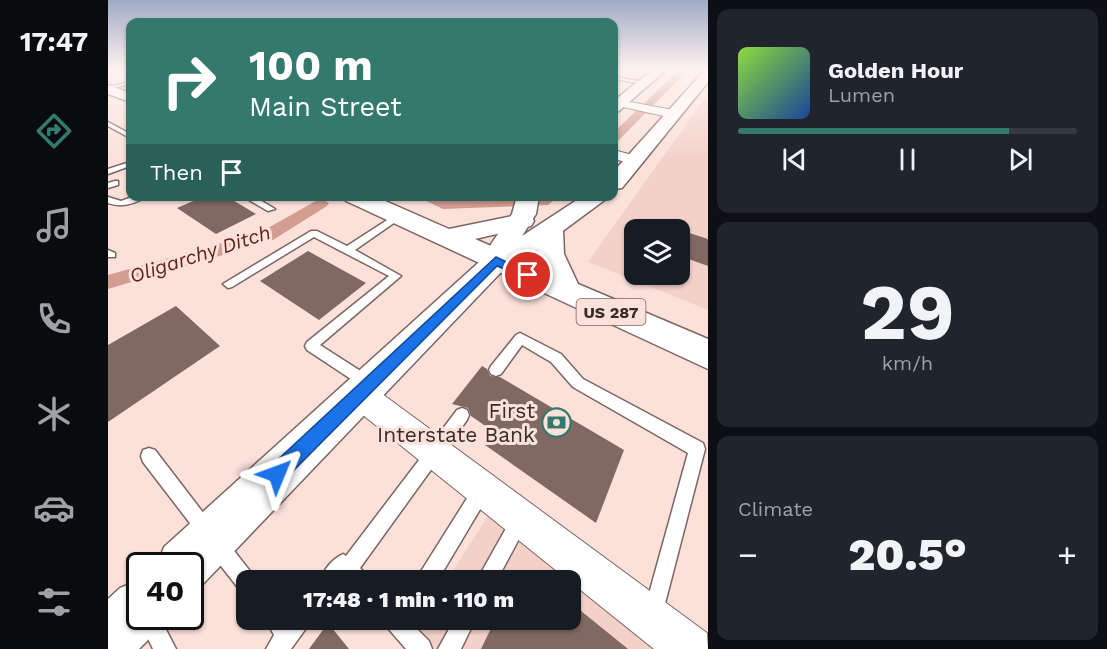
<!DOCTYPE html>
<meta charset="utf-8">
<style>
:root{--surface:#171b24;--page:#20242c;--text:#f1f3f6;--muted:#9ea1a6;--line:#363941;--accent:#34796e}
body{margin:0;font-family:"Work Sans",sans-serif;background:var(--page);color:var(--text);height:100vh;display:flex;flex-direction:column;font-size:22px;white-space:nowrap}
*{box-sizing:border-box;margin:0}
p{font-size:20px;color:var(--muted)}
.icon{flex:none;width:33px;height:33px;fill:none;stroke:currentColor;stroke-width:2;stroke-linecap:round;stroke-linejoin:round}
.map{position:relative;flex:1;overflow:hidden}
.panel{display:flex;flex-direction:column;gap:9px;padding:9px;background:#0d0f14;width:399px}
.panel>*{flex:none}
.hud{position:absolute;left:18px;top:18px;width:492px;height:183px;border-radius:12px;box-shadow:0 2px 4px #0004;background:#34796e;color:#fff;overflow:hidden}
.controls{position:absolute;left:516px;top:219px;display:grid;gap:12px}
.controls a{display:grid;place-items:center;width:66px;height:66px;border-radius:12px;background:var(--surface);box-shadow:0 2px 4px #0004;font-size:30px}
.speed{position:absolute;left:18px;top:552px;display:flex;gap:12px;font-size:30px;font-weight:700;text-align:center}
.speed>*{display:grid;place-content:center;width:78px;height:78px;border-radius:50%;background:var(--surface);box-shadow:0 2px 4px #0004;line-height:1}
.speed .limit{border:3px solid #111;border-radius:9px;background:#fff;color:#111}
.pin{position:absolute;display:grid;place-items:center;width:51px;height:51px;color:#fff;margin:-26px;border:3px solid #fff;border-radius:50%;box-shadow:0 2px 6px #0007}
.me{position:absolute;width:66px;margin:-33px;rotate:46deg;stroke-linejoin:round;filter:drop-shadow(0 0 4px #0008)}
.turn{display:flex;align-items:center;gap:21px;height:126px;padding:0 24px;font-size:27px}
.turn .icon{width:78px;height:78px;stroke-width:2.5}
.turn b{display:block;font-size:42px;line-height:51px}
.then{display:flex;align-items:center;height:57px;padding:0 24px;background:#0003;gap:12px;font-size:22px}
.big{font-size:45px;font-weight:800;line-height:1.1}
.panel .tile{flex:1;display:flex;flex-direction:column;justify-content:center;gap:9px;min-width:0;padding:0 21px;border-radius:12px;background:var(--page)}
.panel .dial{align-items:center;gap:0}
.dial b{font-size:78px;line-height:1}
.song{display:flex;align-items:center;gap:18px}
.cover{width:72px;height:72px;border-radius:9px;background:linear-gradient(135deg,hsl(90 70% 55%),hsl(220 70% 35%))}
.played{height:6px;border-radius:3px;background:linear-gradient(90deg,var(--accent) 80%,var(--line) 80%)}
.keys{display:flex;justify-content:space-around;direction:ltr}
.heat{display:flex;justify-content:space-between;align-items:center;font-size:33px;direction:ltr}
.trip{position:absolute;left:128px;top:570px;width:345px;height:60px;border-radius:12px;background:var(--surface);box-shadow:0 2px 4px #0004;font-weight:800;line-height:60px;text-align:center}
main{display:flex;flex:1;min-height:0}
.dock{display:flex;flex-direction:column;width:108px;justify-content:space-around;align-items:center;background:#090b0e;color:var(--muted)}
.dock .icon{width:42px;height:42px}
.dock .current{color:var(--accent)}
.dock b{font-size:27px;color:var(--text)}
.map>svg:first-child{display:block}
</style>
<main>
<nav class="dock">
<b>17:47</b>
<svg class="icon current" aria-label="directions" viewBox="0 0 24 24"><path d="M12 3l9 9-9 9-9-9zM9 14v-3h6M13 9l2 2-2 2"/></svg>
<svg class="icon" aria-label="music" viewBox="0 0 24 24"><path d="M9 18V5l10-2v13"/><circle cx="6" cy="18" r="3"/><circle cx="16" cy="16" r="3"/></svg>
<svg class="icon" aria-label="phone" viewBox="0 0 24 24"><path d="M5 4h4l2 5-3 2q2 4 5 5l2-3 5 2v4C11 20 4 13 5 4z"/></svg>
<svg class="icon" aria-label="climate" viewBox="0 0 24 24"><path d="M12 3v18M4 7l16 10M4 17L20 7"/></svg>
<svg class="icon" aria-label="car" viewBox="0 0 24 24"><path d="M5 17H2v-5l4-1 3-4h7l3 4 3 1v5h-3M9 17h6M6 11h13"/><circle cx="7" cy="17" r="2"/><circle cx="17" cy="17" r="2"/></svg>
<svg class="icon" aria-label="filters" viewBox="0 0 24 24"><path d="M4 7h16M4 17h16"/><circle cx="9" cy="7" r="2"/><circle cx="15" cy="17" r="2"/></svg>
</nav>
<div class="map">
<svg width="600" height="649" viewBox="0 0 600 649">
<rect width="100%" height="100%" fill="#fce1db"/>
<!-- built -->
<path fill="#f3d1c9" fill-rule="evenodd" d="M600,94V310L480,262ZM526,230H572V274H526Z
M383,511L549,649H295L314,620H462V580H339Z"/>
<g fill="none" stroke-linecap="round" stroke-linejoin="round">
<!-- canal -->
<path fill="#d39d92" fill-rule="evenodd" d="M571,70H580L510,141H506V132Z
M308,196L337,199L451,196L440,205L335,209Z
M213,198L221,203L219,206L165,240L0,289V275L153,232Z"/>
</g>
<!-- building -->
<path fill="#806863" d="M97,196H118L148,214L108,234L69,208Z
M572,230L600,239V266L572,256Z
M200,251L258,283L211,320L152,281Z
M68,306L112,346L0,422V345Z
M374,366L379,369L382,376L392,377L516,450L488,523L377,445L386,432L363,416L360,408L344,404Z
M462,602L520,649H373L387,620H462Z
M220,623L241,649H201Z"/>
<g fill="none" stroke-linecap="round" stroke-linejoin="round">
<defs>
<path id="lane" d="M0,73H3V74L0,75Z
M506,77L536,82L538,83L536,84L506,79Z
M22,82V84L0,89V87Z
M0,122L22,134V138L0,126Z
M22,162V166L0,174V169Z
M7,181H10V185L0,188V183Z
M27,196H39C27,204 14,208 0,203V197L13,201Z
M134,196H145L167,209L160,211Z
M290,213L293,214V218L247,250L293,276L212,345L265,379L267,383L265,387L260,389L255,387L199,350L197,346L199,342L281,276L206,237L124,287L120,288L115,284L203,231H209L239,246Z
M0,250L7,253V257H0Z
M412,333L453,354L475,379L595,443L597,449L553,619L546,622L539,619L536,612L580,453L465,387L443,362L414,345L393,374L388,376L383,374L381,370L383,366L408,335Z
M354,408L359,410L361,415L359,420L252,568L257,573L260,580H237L235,579L234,580H212C216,570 224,559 235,554L238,556L349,410Z
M41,448L47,450L103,523L106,529L103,535L97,538L91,535L35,462L33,456L35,450Z
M374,482L380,484L382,490L380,496L330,580H309L312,573L368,484Z
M411,513L417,516L420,522L389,580H369L405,516Z
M109,536L116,538L145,575L147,580H138V592L131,589L102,552L100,545L102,538Z
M32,616H51L68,649H45L31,620Z
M158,620H202L199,627L183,649H158L166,635Z
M276,620H300L321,641L324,649H298L279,627Z
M346,620H367L353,649H330Z"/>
<path id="street" d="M506,99L565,110L571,114L565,118L506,105Z
M506,150L531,157L533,160L526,164L506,159Z
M251,381L262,385L599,633L600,649H546L240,403L236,394L240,385Z"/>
<path id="secondary" d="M544,70H558L511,111L506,112V101Z
M600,70V82L514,188L506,189V171L596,71Z
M409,196H431L428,214L414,236L475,196H502L429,250L398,267L94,585L82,589V566H49L56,547L380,254L383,244L404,214Z
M32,580V616H57L52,628L31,649H0V599L12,588Z"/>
<path id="highway" d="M0,85L22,93V102L0,94Z
M235,196H266L341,229L414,214L423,216L426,221L423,226L367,239L434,268C428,254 424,238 433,225L442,222L451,225L455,230L456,254L470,284L600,339V369L238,201Z"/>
</defs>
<!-- lane casing -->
<use href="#lane" stroke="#7d6561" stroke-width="3"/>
<!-- street casing -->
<use href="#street" stroke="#7d6561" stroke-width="2"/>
<!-- secondary casing -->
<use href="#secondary" stroke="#7d6561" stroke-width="3"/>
<!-- highway casing -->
<use href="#highway" stroke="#7d6561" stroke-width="3"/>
<!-- lane -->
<use href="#lane" fill="#fff" fill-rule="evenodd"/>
<!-- street -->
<use href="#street" fill="#fff" fill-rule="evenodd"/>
<!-- secondary -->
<use href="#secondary" fill="#fff" fill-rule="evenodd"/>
<!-- highway -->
<use href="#highway" fill="#fff" fill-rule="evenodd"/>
</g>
<!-- sky -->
<linearGradient id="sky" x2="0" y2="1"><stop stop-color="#9fabc6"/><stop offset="0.43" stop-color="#fef2ef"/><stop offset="1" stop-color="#fef2ef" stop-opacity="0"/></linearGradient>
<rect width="600" height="161" fill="url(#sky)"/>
<!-- route -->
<path fill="#1a73e8" stroke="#114b97" stroke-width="1.5" d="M388,257L426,275L420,279L389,266L176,480L169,483L162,480L160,474L162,467Z"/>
<!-- icons -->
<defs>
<symbol id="bank-ring" viewBox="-11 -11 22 22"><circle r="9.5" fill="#fce1db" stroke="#34796e" stroke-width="1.5"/><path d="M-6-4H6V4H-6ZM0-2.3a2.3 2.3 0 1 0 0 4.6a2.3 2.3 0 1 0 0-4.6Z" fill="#34796e"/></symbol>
</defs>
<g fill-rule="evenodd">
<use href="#bank-ring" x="432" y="406" width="33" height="33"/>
</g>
<g text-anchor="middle" stroke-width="6" stroke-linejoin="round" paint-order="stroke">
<!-- shield labels -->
<rect fill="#fce1db" stroke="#72635f" stroke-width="1.5" x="468.5" y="299" width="69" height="26" rx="4.5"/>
<g font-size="16" font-weight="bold" fill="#372d2a">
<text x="503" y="318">US 287</text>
</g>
<!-- water labels -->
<g font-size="20" font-style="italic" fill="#622116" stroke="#fce1db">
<text transform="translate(92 254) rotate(-18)" y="7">Oligarchy Ditch</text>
</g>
<!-- near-poi labels -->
<g font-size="21" fill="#372d2a" stroke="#fce1db" text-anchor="end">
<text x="427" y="418">First<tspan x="427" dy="24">Interstate Bank</tspan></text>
</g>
</g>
</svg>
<div class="controls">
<a><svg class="icon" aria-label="layers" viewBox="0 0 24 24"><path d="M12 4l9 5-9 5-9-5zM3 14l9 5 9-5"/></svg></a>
</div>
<div class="speed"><div class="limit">40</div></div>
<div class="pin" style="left:420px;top:275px;background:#d93025"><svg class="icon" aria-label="arrive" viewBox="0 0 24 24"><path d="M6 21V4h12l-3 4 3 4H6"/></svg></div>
<svg class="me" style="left:169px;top:474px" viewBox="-20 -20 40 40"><path d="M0-17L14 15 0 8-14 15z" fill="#1a73e8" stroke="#fff" stroke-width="4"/></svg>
<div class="trip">17:48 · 1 min · 110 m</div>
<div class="hud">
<div class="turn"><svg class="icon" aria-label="right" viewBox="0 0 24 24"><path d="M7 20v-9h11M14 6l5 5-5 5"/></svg><div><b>100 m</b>Main Street</div></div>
<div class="then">Then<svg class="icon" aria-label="arrive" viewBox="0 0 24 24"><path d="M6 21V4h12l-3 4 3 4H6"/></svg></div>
</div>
</div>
<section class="panel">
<div class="tile">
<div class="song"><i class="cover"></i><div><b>Golden Hour</b><p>Lumen</p></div></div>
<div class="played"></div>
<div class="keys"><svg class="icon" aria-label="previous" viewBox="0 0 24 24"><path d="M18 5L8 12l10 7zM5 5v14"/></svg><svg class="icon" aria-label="pause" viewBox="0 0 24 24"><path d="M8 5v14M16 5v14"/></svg><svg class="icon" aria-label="next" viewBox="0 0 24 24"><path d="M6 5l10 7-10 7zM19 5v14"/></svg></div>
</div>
<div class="tile dial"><b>29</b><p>km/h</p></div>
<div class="tile"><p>Climate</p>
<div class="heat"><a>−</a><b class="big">20.5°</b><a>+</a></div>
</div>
</section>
</main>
